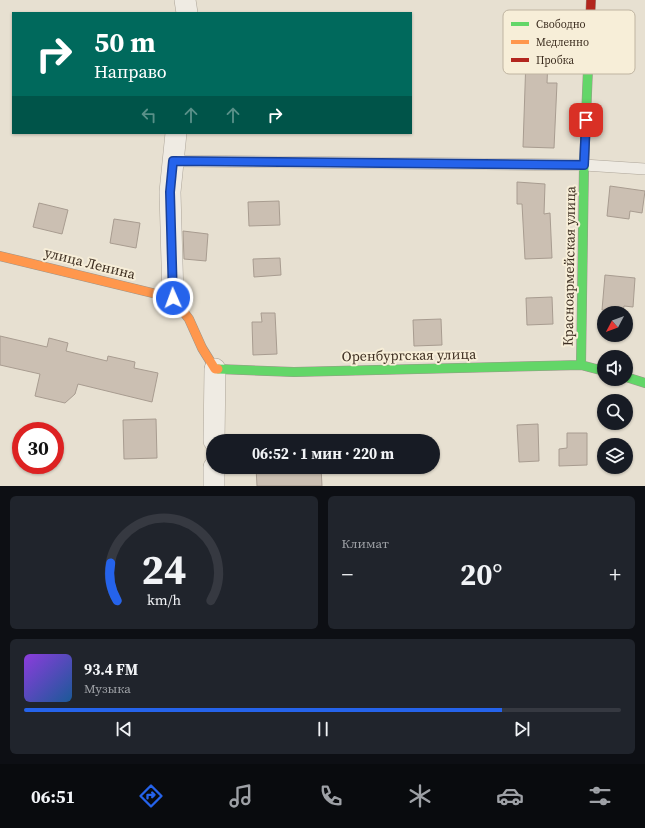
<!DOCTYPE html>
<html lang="ru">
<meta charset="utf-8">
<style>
:root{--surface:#171b24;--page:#20242c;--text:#f1f3f6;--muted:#9ea1a6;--line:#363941;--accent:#2563eb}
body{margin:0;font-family:"Source Serif 4",serif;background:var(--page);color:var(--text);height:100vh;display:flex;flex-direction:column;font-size:15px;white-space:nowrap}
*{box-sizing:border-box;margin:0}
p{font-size:13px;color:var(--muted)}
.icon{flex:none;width:22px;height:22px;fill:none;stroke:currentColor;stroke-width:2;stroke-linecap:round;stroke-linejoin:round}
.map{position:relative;height:486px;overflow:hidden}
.side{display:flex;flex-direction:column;gap:10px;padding:10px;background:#0d0f14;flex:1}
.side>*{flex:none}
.guide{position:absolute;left:12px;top:12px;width:400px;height:122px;border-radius:0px;box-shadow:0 1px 3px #0004;background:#00695c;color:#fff;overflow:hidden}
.needle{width:26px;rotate:229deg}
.tools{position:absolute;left:597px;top:306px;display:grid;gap:8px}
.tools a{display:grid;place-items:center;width:36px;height:36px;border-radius:50%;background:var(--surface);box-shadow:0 1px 3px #0004;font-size:20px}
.speed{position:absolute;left:12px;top:422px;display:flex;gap:8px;font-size:20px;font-weight:700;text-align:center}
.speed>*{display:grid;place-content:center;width:52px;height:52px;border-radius:50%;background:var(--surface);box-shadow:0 1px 3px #0004;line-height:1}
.speed .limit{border:6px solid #d22;background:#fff;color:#111}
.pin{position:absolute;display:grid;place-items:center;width:34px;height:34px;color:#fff;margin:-17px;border-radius:8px;box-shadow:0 2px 6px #0006}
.me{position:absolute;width:44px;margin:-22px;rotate:358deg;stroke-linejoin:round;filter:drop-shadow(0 0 3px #0008)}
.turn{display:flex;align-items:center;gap:14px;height:84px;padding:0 16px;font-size:18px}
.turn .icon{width:52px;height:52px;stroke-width:2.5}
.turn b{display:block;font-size:28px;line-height:34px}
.lanes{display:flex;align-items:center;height:38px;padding:0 16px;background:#0003;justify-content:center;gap:20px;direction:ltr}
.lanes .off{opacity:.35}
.big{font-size:30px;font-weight:700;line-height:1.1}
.side .widget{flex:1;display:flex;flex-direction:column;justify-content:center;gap:6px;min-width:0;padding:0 14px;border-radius:6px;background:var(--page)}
.side .dial{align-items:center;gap:0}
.dial svg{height:104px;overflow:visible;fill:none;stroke:var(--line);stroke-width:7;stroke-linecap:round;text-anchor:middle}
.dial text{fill:var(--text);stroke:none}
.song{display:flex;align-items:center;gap:12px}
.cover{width:48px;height:48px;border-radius:6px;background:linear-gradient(135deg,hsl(270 70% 55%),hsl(210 70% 35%))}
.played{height:4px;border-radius:2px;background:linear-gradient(90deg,var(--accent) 80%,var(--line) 80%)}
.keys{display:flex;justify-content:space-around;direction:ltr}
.heat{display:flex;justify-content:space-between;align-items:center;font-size:22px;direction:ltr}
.side .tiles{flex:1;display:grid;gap:10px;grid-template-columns:1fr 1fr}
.widget:last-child{grid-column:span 2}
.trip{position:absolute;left:206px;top:434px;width:234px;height:40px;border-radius:20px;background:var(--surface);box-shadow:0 1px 3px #0004;font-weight:700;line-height:40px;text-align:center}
.dock{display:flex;height:64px;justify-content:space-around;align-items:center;background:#090b0e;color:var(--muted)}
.dock .icon{width:28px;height:28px}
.dock .active{color:var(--accent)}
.dock b{font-size:18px;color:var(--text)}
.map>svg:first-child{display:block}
</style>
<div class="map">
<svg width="645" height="486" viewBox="0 0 645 486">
<rect width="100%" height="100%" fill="#e7e0d1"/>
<!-- building -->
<path fill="#cbbfb2" stroke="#a89c90" d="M521,35L549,36L547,83H557L554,148L523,147L526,58H520Z
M517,182L545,184L544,214L550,213L552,258L525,259L522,204H517Z
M610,186L645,191L642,213L630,211L629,219L607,216Z
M279,201L280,225L249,226L248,202Z
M39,203L68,210L62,234L33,227Z
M114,219L140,223L136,248L110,243Z
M183,231L208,234L206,261L184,259Z
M280,258L281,275L254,277L253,259Z
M605,275L635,278L633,307L624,306L623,311L602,310Z
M552,297L553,324L527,325L526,298Z
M261,313H275L277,354L253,355L252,322H262Z
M441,319L442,345L414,346L413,320Z
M0,336L47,347L49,338L68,343L66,351L107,361L108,356L135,362L134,368L158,373L152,402L78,384L75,394L65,403L35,396L40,374L0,365Z
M156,419L157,458L124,459L123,420Z
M538,424L539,461L519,462L517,425Z
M567,433H587V465L559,466V449L567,448Z
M320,439V441H256Z
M256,467H321L322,486H257Z"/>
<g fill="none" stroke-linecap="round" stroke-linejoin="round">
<defs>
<path id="lane" d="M173,161L584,165L645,169"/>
<path id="street" d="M185,0L187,13
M173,298L170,192L176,133
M214,441L215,369
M214,486V467"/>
<path id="fast" d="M581,365L584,165L588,69
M218,369L294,372L581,365L604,371
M626,377L645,383"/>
<path id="slow" d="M0,256L173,298L189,319L202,348L215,369H218"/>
<path id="jam" d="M588,69L591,0"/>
</defs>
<!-- lane casing -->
<use href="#lane" stroke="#ada599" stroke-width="12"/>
<!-- street casing -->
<use href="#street" stroke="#ada599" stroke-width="22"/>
<!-- fast casing -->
<use href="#fast" stroke="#9c958a" stroke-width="10"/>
<!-- slow casing -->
<use href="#slow" stroke="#9c958a" stroke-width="10"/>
<!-- jam casing -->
<use href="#jam" stroke="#9c958a" stroke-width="10"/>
<!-- lane -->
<use href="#lane" stroke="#efebe3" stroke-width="11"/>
<!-- street -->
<use href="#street" stroke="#efebe3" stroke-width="21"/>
<!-- fast -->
<use href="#fast" stroke="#63d668" stroke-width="9"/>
<!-- slow -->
<use href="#slow" stroke="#ff974d" stroke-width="9"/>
<!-- jam -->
<use href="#jam" stroke="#b3261e" stroke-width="9"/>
</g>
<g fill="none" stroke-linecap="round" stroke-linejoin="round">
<defs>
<path id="route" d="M173,298L170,192L173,161L584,165L586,120"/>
</defs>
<!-- route casing -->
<use href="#route" stroke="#184099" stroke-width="10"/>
<!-- route -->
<use href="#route" stroke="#2563eb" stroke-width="7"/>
</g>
<g text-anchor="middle" stroke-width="4" stroke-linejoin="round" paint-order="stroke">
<!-- street labels -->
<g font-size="14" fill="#3d2e20" stroke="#f7eed8">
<text transform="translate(90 263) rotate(14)" y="5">улица Ленина</text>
<text transform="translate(569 266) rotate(-89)" y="5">Красноармейская улица</text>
<text transform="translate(409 355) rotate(-1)" y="5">Оренбургская улица</text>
</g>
</g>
<!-- legend -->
<rect x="503" y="10" width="132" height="64" rx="6" fill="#f7eed8" stroke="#bfb4a1" stroke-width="1"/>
<rect x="511" y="22" width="18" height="4" fill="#63d668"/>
<rect x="511" y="40" width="18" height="4" fill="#ff974d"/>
<rect x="511" y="58" width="18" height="4" fill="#b3261e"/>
<g font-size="11" fill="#3d2e20">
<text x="536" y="28">Свободно</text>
<text x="536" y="46">Медленно</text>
<text x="536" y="64">Пробка</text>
</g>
</svg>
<div class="tools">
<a><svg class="needle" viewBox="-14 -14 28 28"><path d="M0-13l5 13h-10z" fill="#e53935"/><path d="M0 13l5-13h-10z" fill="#9ea1a6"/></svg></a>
<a><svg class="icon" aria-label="sound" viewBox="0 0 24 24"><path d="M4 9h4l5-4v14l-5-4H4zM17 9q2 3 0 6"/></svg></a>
<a><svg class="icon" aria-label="search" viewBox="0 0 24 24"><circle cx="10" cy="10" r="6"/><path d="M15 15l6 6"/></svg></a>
<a><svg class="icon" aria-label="layers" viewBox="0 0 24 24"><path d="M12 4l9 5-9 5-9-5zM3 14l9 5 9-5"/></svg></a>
</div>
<div class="speed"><div class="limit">30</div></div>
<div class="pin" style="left:586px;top:120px;background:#d93025"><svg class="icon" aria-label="arrive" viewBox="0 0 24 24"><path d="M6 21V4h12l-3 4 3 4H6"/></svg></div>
<svg class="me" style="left:173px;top:298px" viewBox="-20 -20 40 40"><circle r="17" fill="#2563eb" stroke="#fff" stroke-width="3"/><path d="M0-11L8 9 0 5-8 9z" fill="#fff"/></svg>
<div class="trip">06:52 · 1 мин · 220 m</div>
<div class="guide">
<div class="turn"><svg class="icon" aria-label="right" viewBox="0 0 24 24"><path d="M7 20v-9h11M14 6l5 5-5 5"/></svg><div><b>50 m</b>Направо</div></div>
<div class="lanes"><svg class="icon off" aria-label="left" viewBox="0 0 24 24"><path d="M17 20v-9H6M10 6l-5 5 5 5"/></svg><svg class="icon off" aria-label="ahead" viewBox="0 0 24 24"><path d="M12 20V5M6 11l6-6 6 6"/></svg><svg class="icon off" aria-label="ahead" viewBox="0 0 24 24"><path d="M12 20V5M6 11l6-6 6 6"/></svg><svg class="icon" aria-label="right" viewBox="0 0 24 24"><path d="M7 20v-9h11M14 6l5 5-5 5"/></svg></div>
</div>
</div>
<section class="side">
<div class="tiles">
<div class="widget dial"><svg viewBox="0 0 100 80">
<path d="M14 69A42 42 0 1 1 86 69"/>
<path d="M14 69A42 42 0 0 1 9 40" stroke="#2563eb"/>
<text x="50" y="56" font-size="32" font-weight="700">24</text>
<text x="50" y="72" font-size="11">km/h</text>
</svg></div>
<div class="widget"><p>Климат</p>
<div class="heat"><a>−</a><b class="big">20°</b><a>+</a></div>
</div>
<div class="widget">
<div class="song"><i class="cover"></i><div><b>93.4 FM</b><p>Музыка</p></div></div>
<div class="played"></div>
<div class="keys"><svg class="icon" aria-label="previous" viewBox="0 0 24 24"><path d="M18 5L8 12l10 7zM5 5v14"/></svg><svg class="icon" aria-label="pause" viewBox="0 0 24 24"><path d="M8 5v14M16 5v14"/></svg><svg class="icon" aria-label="next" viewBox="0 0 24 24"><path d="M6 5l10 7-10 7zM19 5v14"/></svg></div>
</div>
</div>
</section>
<nav class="dock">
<b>06:51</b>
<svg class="icon active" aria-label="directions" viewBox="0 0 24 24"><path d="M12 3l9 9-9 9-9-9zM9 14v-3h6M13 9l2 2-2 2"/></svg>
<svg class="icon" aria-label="music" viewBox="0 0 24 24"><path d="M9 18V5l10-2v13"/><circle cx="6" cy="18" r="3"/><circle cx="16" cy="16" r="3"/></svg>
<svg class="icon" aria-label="phone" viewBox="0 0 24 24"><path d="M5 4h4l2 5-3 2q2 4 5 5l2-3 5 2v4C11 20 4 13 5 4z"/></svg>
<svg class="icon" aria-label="climate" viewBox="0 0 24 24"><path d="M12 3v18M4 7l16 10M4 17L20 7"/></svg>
<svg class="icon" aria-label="car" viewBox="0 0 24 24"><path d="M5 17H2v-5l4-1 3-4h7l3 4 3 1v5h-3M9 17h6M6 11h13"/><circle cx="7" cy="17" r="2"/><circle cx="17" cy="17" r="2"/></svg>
<svg class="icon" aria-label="filters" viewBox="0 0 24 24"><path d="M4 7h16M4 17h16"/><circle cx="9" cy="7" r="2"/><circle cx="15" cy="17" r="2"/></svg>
</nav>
